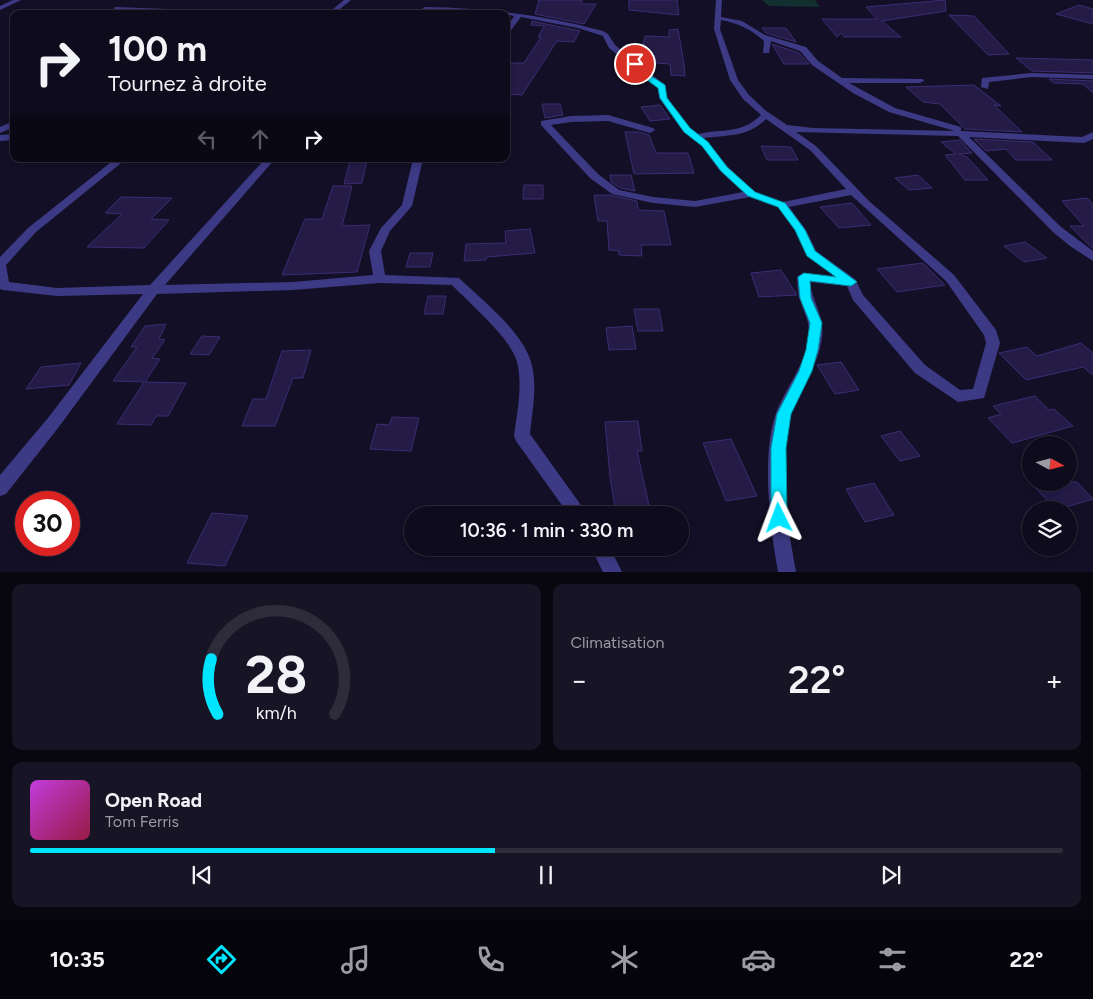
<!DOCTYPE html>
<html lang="fr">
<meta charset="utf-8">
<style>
:root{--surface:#0e0b1c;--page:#171425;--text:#f1f3f6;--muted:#9b9ba3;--line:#2e2b3b;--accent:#00e5ff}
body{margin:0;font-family:Figtree,sans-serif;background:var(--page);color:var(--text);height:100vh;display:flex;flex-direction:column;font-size:19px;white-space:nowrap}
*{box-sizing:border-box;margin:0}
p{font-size:16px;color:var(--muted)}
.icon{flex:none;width:28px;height:28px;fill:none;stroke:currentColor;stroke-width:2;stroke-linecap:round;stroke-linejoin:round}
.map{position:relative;height:572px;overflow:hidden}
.sheet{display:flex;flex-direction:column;gap:12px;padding:12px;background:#08060f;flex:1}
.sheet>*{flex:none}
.banner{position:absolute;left:10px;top:10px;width:500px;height:152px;border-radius:10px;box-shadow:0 2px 8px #0003,0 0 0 1px var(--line);background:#0e0b1c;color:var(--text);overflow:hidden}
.needle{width:32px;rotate:97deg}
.fabs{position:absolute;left:1022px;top:436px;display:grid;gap:10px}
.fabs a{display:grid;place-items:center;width:55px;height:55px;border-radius:50%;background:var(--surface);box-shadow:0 2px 8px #0003,0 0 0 1px var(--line);font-size:25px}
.speed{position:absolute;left:15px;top:491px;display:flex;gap:10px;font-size:25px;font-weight:700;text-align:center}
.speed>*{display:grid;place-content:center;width:65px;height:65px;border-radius:50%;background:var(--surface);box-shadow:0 2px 8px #0003,0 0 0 1px var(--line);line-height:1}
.speed .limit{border:8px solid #d22;background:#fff;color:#111}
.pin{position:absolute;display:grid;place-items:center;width:42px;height:42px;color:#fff;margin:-21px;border:2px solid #fff;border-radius:50%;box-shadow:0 1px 5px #0007}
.me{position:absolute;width:55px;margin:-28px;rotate:357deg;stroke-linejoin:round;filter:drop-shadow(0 0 4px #0008)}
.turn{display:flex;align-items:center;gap:18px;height:105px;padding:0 15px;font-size:22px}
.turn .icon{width:65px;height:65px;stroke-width:2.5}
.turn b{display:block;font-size:35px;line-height:42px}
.lanes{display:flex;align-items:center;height:48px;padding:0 15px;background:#0003;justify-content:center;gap:25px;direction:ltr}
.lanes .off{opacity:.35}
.big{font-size:38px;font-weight:600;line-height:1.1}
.sheet .tile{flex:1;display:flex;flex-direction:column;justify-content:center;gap:8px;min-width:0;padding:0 18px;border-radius:10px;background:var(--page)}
.sheet .dial{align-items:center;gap:0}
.dial svg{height:130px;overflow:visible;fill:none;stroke:var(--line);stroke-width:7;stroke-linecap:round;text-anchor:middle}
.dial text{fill:var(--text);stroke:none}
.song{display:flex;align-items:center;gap:15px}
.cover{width:60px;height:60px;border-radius:8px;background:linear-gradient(135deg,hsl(290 70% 55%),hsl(340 70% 35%))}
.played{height:5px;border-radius:2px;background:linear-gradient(90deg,var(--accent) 45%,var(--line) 45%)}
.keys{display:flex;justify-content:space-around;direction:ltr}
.heat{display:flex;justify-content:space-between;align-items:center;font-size:28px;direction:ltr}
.sheet .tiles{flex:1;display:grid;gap:12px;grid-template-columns:1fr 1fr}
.tile:last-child{grid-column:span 2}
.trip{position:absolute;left:404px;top:506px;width:285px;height:50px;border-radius:25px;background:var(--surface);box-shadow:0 2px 8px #0003,0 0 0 1px var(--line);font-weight:600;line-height:50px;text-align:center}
.tabs{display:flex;height:80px;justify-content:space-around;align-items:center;background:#06040b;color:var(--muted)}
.tabs .icon{width:35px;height:35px}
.tabs .current{color:var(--accent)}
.tabs b{font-size:22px;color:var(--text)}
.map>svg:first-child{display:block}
</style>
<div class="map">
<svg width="1093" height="572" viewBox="0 0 1093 572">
<rect width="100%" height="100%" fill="#130f26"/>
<!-- green -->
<path fill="#12302f" d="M762,0H815L820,7L769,6Z"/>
<!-- building -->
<path fill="#241b47" stroke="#3b2d73" d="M539,0H582L581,4H596L584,24L535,14Z
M629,0H677L679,15L629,10Z
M945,0L946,11L882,21L901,37H844L841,33L837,37L822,19H877L866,7Z
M1079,5L1093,9V24L1056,14Z
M949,15L974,16L1009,54L988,55Z
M532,21L580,31L574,42L557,41L522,95L507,94L509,63H524L541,37H538L544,26L531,25Z
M762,28H786L796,42L766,33Z
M678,29L684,64L685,76L671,75L670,64L656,63V56L641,55L645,36L669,37V30Z
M772,44L799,53L809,64H784Z
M1016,58L1093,60V73L1032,71Z
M1049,79L1093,81V93L1083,84L1054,83Z
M974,85L1001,106L994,105L1022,132L965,129L940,104L923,102L906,87Z
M542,104H560L563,115L545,118Z
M660,105L670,119L650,121L641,107Z
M625,132H639L649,135L656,153H688L694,173L634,174Z
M974,139L1033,142L1052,160H1016L1006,149L986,151Z
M960,140L972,153L959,154L967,157L988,180H965L945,155L956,154L941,142Z
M761,146L791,147L798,160H767Z
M367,160L362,183L344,184L350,161Z
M610,175H631L635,191L620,188L611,182Z
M918,175L932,188L909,190L895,178Z
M524,185H543V199H523Z
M333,186H352L342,226L370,225L357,272L282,275L305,219H322Z
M594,195H610L637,201L638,210L664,211L671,245H641L642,256L619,255V251L609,250L607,221H598Z
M121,197L172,198L151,219L169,220L144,248L87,247L122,214L105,213Z
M1087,198L1093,204V249L1070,226H1084L1062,201Z
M852,203L871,225L839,228L820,207Z
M530,229L535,253L487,257L486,260L464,261L466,244L506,243L505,231Z
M1025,242L1047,258L1024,262L1004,246Z
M410,253H433L430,267H406Z
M923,263L945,285L897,292L877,269Z
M781,270L797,295L759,297L751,273Z
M428,296H446L443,314H424Z
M634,309H659L663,331H638Z
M166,324L159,339L165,340L152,358L160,359L145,382L186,383L168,416H156L151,425L117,424L144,382L113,381L137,347H131L145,326Z
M632,326L636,349L609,350L606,328Z
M202,336L220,337L209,355L190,354Z
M1081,343L1093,353V375L1083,367L1026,380L999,353L1027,347L1037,356Z
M311,350L303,378H293L275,426H242L253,399H266L282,351Z
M841,362L859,390L835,394L817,365Z
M81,363L69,385L26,389L41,367Z
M1035,396L1049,410L1054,409L1073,426L1012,443L988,418L1001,414L993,406Z
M392,417L419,418L411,451L370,449L377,424L389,425Z
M638,421L642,451H637L650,510L616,513L610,477L605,422Z
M900,431L920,456L900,461L881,436Z
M731,439L757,496L726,501L703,443Z
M1030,482H1077L1093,499L1056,510Z
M874,483L894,515L865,522L846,489Z
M212,513L248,516L225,566L187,563Z"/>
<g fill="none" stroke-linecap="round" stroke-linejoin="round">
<!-- minor -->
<path fill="#3d3a85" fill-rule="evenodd" d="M13,0H21L0,10V6Z
M344,0H351L334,14H327Z
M716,0H722L721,17L742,21L765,35L806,47L818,61L842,78L923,79L924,81L920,83H849L895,108L961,127V131L1082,137L1093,132V139L1084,143L969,137L1061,227L1093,251V261L1070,246L1053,232L958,136L796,132L816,146L869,201L954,275L996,330L1000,343L984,398L958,402L915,373L853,300L847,286L810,282C812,301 825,317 822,337C819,366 799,388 791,415C777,464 787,523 796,572H778C770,527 761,455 776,413C786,387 806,364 809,336C810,321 804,313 800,300C797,292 798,284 797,277L803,273L835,276L807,256L795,230L778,207L750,197L695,207L653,203L612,194L590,178L541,125V121L571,116L608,115L653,128L655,130L650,133L608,121L571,122L551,125L598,174L619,190L653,197L695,201L743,192L720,171L702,146L684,132L659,98L658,88L609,48L603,36L578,28L521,17L506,37V30L514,16L506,14L425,11L422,9L425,7C486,8 544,15 603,31L608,34L615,45L665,85L667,98L690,128L698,134C724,128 740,135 761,115L743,99L730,80L714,29ZM721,20C738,23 752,30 764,41L763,53H769L771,41L800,51L812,65L853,93L889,112L955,131L813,128L787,125L765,110L749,95L738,80L720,29ZM766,119L810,150L846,189L783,202L755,192L728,167L704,138C727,135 748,137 766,119ZM851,195L946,281L984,335L986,343L973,389L960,390L925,365L863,295L855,279L816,251L806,230L789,207Z
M115,7L194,10L197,12L195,14L113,10Z
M1032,73L1093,75V79L1032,77L989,82L988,89L981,87L982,78Z
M14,121V127L0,133V127Z
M14,134V140L0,141V135Z
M115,159H126L36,232L6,265L9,282L57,288L150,285L265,159H275L165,285L293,282L373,275L369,251L381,228L402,205L413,159H423L412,206L390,231L381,251L385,275L459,278C482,300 522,331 531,362C538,385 532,411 530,434L588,515H569L516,441L514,436C517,413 523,385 517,362C511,338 470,304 452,285L380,283L293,290L157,294L58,428L6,494L0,496V475L48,418L143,294L57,296L3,290L0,289V257L28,228Z
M591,548H610L622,572H603Z"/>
</g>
<!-- route -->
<path fill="#00e5ff" stroke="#0095a6" d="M632,62H637L648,74L665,85L667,98L690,128L708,142L727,167L755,192L785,203L805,230L815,251L857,282L851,286L810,281L811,298L822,323L818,350L812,371L791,414L786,448L787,518L785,524L779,526L774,524L771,518V448L777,414L799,371L806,350L810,323L800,298L798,277L804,273L836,277L807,256L795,230L778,207L748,196L721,171L702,146L684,132L660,98L658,88L643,77Z"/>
</svg>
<div class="fabs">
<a><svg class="needle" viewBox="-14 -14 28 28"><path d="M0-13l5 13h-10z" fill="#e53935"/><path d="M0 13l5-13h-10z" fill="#9b9ba3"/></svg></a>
<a><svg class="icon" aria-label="layers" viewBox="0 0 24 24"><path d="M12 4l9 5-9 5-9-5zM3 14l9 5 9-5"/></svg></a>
</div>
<div class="speed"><div class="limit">30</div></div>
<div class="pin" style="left:635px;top:64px;background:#d93025"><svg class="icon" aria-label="arrive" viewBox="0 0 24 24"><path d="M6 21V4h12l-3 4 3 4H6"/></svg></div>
<svg class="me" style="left:779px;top:518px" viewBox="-20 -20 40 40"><path d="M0-17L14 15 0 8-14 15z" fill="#00e5ff" stroke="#fff" stroke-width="4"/></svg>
<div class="trip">10:36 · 1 min · 330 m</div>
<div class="banner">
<div class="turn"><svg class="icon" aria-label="right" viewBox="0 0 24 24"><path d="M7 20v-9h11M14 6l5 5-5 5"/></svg><div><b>100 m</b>Tournez à droite</div></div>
<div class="lanes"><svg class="icon off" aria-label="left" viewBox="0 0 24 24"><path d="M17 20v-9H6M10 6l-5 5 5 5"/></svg><svg class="icon off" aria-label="ahead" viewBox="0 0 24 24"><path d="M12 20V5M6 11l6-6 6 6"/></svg><svg class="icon" aria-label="right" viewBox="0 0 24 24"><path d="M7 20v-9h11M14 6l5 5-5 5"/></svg></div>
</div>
</div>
<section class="sheet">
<div class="tiles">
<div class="tile dial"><svg viewBox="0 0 100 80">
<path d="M14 69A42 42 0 1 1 86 69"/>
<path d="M14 69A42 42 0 0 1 10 35" stroke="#00e5ff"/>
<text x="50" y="56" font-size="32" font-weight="700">28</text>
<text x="50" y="72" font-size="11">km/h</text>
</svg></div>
<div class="tile"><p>Climatisation</p>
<div class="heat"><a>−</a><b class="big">22°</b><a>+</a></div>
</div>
<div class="tile">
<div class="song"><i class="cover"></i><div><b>Open Road</b><p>Tom Ferris</p></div></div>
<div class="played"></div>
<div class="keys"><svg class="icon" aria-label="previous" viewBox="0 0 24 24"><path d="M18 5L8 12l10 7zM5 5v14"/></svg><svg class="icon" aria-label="pause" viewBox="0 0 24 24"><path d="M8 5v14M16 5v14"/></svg><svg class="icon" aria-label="next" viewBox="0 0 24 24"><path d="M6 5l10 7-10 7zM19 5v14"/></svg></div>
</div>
</div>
</section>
<nav class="tabs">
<b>10:35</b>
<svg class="icon current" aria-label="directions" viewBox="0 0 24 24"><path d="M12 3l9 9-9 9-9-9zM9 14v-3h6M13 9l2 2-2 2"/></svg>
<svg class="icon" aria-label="music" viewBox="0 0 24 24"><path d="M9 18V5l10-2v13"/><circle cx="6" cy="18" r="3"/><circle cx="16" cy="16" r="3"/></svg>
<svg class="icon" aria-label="phone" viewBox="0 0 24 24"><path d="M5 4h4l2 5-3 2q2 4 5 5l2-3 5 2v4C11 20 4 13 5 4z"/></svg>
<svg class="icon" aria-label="climate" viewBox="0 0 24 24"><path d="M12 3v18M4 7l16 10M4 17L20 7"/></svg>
<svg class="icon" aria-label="car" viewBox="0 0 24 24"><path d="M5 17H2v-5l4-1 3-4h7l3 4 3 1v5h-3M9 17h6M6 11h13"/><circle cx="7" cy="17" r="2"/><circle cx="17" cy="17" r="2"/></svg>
<svg class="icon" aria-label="filters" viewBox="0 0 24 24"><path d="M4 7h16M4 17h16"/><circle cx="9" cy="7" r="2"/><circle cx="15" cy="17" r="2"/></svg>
<b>22°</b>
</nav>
